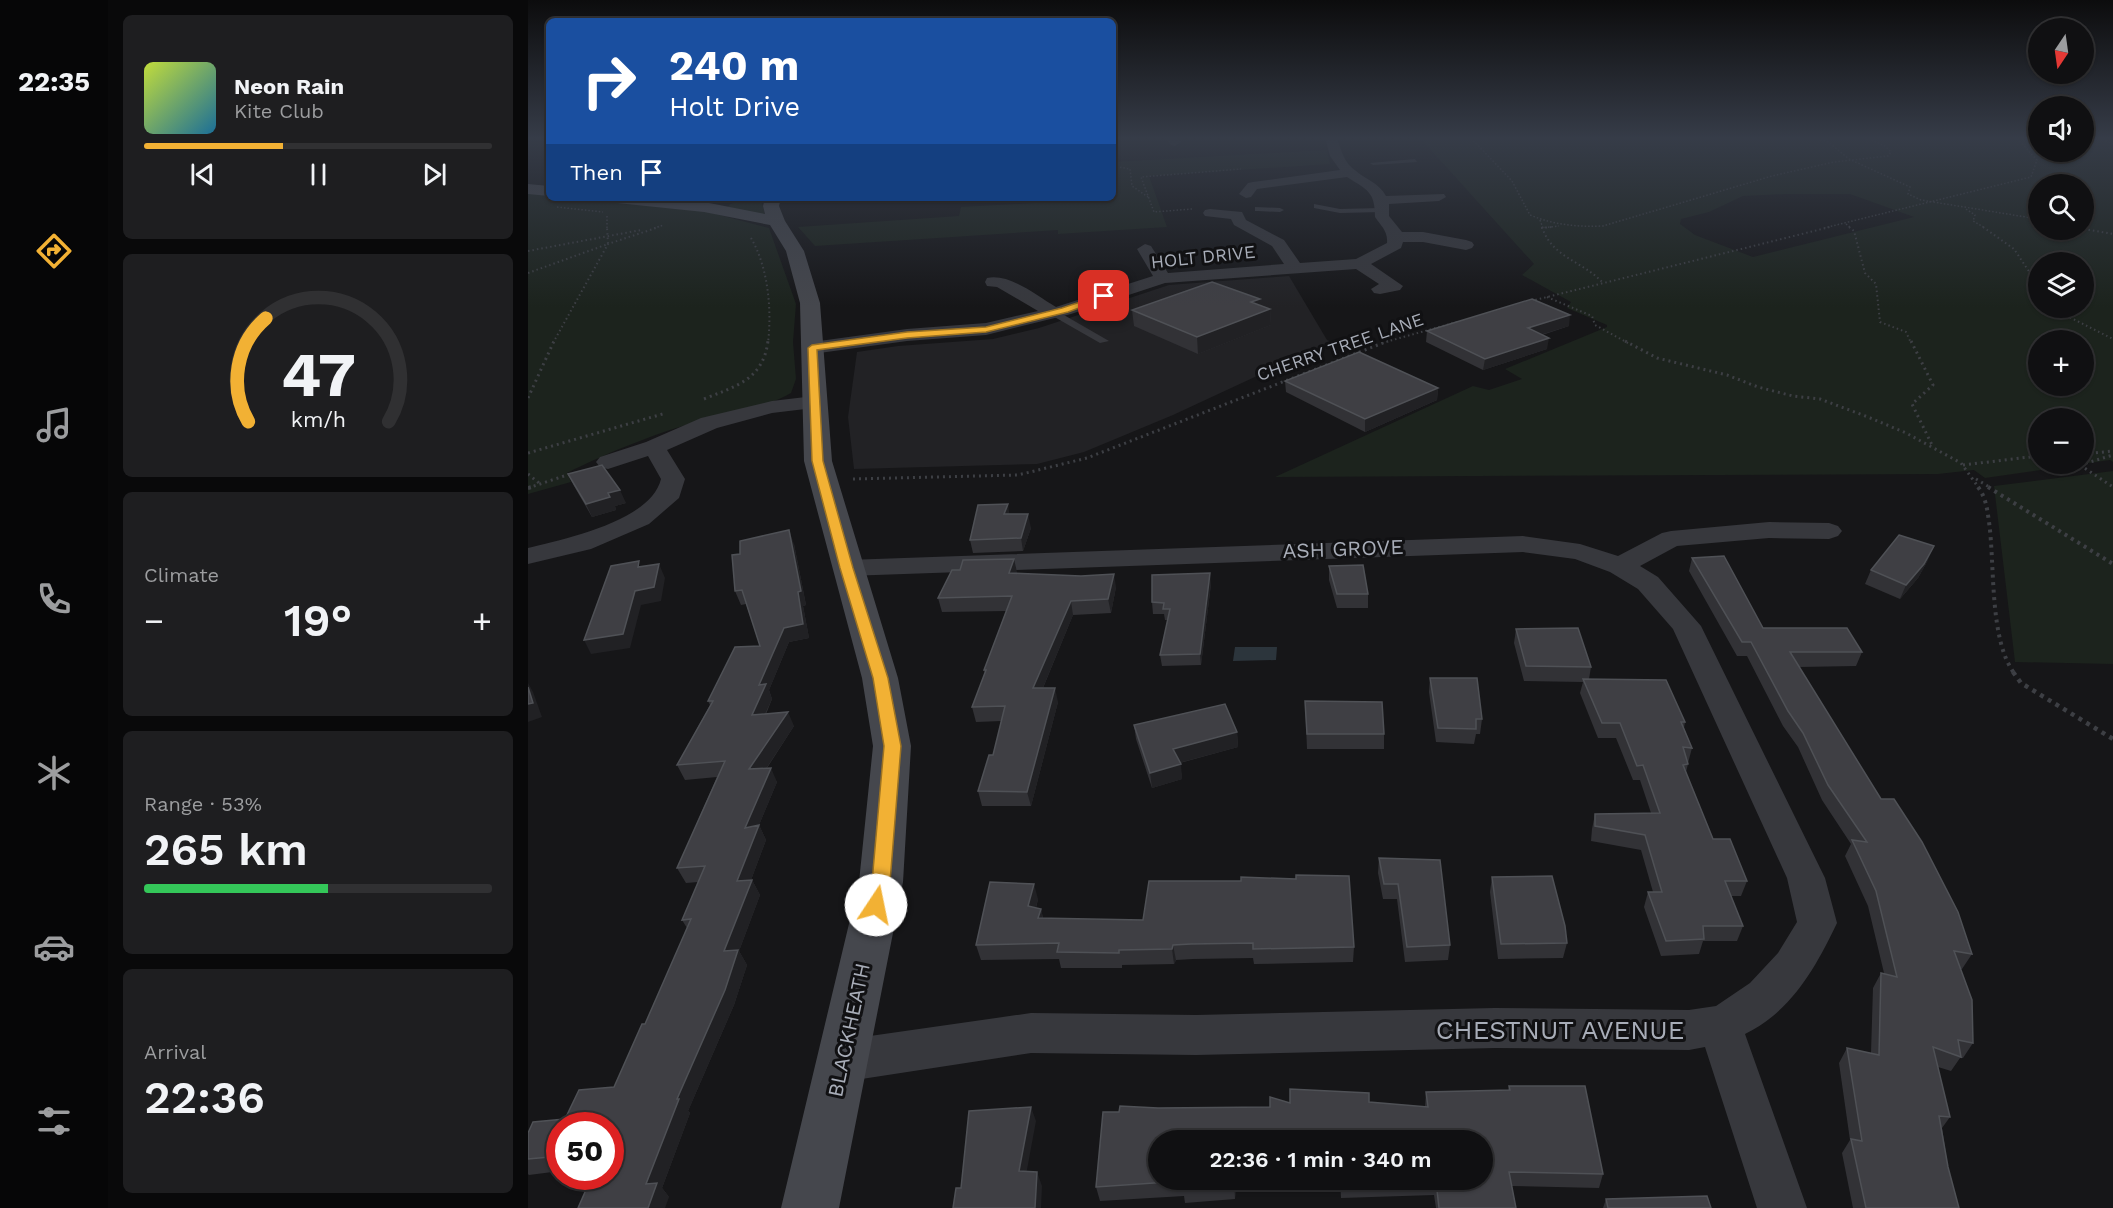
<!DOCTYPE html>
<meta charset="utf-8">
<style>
:root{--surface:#101012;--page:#1e1e20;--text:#f1f3f6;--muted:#9c9d9f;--line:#303032;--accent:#f2b134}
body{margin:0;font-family:"Work Sans",sans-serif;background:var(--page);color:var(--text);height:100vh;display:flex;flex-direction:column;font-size:22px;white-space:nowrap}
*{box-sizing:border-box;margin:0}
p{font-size:20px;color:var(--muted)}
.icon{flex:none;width:33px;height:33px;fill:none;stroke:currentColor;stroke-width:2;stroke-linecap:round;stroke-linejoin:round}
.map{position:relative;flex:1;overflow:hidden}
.drawer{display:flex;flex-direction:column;gap:15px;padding:15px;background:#09090a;width:420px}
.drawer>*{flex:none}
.top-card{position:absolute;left:18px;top:18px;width:570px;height:183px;border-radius:9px;box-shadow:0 2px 4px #0004,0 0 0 2px var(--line);background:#1a4fa0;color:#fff;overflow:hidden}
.needle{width:39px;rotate:193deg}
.tools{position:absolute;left:1500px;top:18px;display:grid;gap:12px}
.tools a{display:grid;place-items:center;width:66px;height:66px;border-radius:50%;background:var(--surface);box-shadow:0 2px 4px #0004,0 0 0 2px var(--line);font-size:30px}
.speed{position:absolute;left:18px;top:1112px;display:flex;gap:12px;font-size:30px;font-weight:700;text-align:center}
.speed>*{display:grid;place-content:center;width:78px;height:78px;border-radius:50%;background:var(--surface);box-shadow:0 2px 4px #0004,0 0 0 2px var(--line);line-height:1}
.speed .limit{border:9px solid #d22;background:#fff;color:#111}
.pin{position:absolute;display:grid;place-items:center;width:51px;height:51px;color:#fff;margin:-26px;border-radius:12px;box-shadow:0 3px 9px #0006}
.me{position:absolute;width:66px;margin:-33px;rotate:11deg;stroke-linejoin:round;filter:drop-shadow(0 0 4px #0008)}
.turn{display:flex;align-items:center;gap:21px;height:126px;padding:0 24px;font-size:27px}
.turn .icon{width:78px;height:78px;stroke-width:2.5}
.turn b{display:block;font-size:42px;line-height:51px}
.then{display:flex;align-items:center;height:57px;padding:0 24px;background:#0003;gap:12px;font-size:22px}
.big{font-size:45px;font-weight:600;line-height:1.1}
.drawer .card{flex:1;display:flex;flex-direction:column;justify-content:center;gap:9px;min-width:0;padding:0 21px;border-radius:9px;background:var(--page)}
.drawer .dial{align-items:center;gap:0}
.dial svg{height:156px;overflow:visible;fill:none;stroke:var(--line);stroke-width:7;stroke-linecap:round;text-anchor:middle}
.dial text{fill:var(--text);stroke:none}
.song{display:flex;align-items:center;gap:18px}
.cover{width:72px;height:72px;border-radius:9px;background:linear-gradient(135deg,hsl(70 70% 55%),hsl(200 70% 35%))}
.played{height:6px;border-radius:3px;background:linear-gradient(90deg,var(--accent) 40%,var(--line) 40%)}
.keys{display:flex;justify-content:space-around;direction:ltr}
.heat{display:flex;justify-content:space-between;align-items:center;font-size:33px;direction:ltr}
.charge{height:9px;border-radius:4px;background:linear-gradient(90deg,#34c759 53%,var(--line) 0)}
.trip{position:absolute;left:620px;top:1130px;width:345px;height:60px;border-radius:30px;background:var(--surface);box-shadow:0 2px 4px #0004,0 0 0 2px var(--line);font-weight:600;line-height:60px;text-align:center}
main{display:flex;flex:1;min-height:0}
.menu{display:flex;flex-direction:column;width:108px;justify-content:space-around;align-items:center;background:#060607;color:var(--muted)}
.menu .icon{width:42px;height:42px}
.menu .on{color:var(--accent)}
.menu b{font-size:27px;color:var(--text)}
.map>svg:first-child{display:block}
</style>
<main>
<nav class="menu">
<b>22:35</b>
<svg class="icon on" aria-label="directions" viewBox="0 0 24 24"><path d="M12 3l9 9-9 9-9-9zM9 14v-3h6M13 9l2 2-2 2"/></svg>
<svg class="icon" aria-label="music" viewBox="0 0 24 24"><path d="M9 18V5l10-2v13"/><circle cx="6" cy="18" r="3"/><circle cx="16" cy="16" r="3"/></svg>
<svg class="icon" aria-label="phone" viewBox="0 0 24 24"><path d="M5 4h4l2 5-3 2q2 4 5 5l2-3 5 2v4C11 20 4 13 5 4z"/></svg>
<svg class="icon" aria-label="climate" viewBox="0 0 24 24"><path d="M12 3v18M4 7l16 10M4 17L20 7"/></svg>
<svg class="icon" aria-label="car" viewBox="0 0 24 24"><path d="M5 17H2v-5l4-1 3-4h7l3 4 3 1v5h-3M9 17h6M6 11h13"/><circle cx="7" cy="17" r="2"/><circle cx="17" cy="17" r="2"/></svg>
<svg class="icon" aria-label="filters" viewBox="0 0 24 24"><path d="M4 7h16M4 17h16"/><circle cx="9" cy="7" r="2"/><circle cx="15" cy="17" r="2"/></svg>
</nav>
<section class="drawer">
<div class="card">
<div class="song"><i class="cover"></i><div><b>Neon Rain</b><p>Kite Club</p></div></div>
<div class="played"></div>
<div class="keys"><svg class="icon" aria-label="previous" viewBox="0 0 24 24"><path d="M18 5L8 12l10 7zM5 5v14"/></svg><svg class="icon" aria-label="pause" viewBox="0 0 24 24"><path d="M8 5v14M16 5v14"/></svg><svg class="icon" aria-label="next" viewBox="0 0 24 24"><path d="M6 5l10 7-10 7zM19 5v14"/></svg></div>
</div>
<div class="card dial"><svg viewBox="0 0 100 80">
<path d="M14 69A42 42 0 1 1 86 69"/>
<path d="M14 69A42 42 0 0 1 23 16" stroke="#f2b134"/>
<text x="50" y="56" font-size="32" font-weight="700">47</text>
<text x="50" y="72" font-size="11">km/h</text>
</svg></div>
<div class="card"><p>Climate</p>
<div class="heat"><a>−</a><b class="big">19°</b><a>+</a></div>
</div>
<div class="card"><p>Range · 53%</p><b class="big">265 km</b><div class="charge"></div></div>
<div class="card"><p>Arrival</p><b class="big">22:36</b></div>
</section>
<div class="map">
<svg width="1585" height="1208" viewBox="0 0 1585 1208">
<rect width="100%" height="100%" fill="#161618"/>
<!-- built -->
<path fill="#222225" d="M761,276L799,340L808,344L761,361L645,415L556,452L509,464L326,469L320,417L329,352L370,346L465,339L511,328L641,285Z"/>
<!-- green -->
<path fill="#1c231d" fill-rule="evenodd" d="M892,138H1510V152H1556V138H1585V462L1582,460L1457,478L1446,470L1410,474L747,477L945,386L961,390L994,379L977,369L1079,327V325L1039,308L1043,302L994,275L1006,264ZM1556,184V230H1510V184ZM1259,194H1322L1386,217L1225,257L1167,235L1152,224L1153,219L1181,212L1215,196ZM1510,262H1556V308H1510ZM1510,340H1556V386H1510ZM1510,418H1556V464H1510Z
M799,150L802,164L621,176L639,227L530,234V230L287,246L270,227L431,216L433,207L524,202V198H585V162Z
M0,189L21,191V198H89L150,204L241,228L268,304L265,342L268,379L263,393C237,408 207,411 178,419C134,431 80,452 39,473L43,482L0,494Z
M219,198H233L237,215L199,208L202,204Z
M1585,471V664L1487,662L1466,486Z"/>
<!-- water -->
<path fill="#2c353c" d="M707,647H749L748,660L705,661Z"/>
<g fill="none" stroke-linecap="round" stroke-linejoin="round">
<!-- path-far4 -->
<path stroke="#3d3f44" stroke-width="1.5" stroke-dasharray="1.5 2" stroke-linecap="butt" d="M943,138L984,181L1002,215C1026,225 1049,227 1075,226L1244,176L1306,162L1360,156L1363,152L1357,146L1339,138
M1282,138L1299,141L1321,159L1382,187L1380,194L1393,200L1510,219
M1571,138L1585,144
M585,166L602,169L604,186L620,197
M29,207L75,212
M664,209L626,212L613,177L713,169
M1438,209L1447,215L1445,221L1457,228
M79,216V228
M1012,220L1015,228
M1318,224L1323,228
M126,228L136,225
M1013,228L1031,226
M1296,228L1503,177L1509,160L1489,138"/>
<!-- path-far3 -->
<path stroke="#3d3f44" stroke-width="2" stroke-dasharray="1.5 3" stroke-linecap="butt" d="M1014,227C1024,258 1055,261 1075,283
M1321,227L1326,231L1337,273L1348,284L1352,322L1378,332L1383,343
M1455,227L1486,249L1510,285
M1013,228L1024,227
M1556,229L1585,234
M223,238C240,267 244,309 240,343
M0,251L113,230
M0,273L80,244L79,227
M1019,297L1064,316L1067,325L1100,343
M1003,301L1302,227
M1533,308L1537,315L1585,339
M25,343L80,244L131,227
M854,343L929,322"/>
<!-- path-far2 -->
<path stroke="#3d3f44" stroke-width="3" stroke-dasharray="2 4" stroke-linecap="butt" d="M1097,341L1129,358L1199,375L1230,387L1265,396L1292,399L1340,417L1378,433L1433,463L1451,488
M1383,341L1405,385L1384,404L1405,447
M0,398L26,341
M176,399C208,386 235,380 240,341
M0,453L138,413
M1556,454L1585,451
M1435,465L1510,456
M1552,465L1585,487
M1552,465L1585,455
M0,474L11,483
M325,479L490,475L559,458L860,341
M1448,479L1463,488
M0,488L45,473"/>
<!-- path-far1 -->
<path stroke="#3d3f44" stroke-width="4" stroke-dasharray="3 4.5" stroke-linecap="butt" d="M1450,487C1458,498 1459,508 1461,522C1467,564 1461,639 1486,673
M1460,487L1585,564
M0,488L4,487"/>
<!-- path -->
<path stroke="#3d3f44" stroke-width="4.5" stroke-dasharray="4 5" stroke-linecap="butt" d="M1485,672L1493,683L1585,739"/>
<!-- lane -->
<path fill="#37383d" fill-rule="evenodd" d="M887,159L889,162L845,165L842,163Z
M786,204L812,209L853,208L857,210L853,212L812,213L786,208Z
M727,207L752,208L756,210L752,212L730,211H727Z
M523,311H529L581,341L572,343L523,315Z"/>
<!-- street -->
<path fill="#37383d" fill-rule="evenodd" d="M638,138H650L653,142L647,146L643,145Z
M797,138H809C813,150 816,163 828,171C839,180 851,183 858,196L916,194L918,197L911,201L861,204V216L874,232H895L938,240L944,242L946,245L944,248L938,250L895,242H875L873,248L843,264L875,286L872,290L852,294L846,293L843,289L851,284L828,269L637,283L543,314L458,335L379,341L284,354L277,352L274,348L277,344L284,342L379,329L458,323L510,311L469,287L459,286L457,282L459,278C482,273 509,296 528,307L531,306L625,276L609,249L617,244L623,246L640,273L756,264L744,246L706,225L703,219L677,216L675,213L677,210L682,209L714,212L718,220L756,240L772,263L828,259L859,243C860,231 853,226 847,217C847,191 839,190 819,177L729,189L723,197L718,198L711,194L720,183L725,182L812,170L802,156Z
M286,396L294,397L297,402L294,407L244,413L189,428L139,450L157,479L151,498L121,524L63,549L0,564V548C37,539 123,521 133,479L120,456L80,469L72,467L68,462L72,457L118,442L173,418L244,401Z
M1241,522L1301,523L1310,526L1314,531L1310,536L1301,539L1241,538L1149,546L1112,566L1130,577L1173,626L1297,878L1309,923C1288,967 1263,1012 1217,1034L1279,1208H1229L1177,1047L1161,1050L967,1048L668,1055L503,1053L314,1082L298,1076L292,1061L298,1046L314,1040L503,1013L668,1015L967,1008L1161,1010L1188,1006L1222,983L1250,953L1269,922L1259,878L1145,629L1110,589L1082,572L1047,559L995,552L319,576L309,574L305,568L309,562L319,560L995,536L1052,544L1090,556L1134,533L1143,531Z"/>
<!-- secondary -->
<path fill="#45474d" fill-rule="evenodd" d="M0,184L21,186V196L0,194Z
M81,198H136L176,202L237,214L235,206L237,198H253L251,206L257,221L276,251L292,303L304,461L370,678L383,746L375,882L311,1208H253L331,882L345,746L334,678L276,461L272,303L258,251L242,225L176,212L89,203Z"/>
</g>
<!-- wall -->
<path fill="#323236" d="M732,299V305L742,309L743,325L670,354L606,326L604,310Z
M1041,326L1014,335L1019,349L955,370L898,342L899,331Z
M757,381L910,388L909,400L837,432L758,392Z
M40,474L98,503L87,506L88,510L64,517L46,486Z
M482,514L503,528L495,551L445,553L442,540Z
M266,544L278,605L275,606L281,638L261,642L241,690L244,699L238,714L266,726L239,768L249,782L231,825L238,840L223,880H224L232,895L211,951L219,965L206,1005L160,1111L162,1113L134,1188L141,1197L82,1176V1125H32V1171L1,1175L0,1174V1133L37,1119L86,1087L117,1024L159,928L154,920L170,882L158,883L149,868L189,777L157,780L149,765L182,705L180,701L232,646L218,604L213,605L207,591Z
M1164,558L1235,628L1334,652L1328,666L1271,667L1444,954L1434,969H1432L1445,1043L1435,1058H1432L1423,1071L1410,1067L1422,1117L1414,1128L1420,1167L1431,1208H1325L1314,1153L1322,1140L1311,1063L1319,1048L1343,1053L1345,988L1353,973H1356L1340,906L1317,856L1323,844L1294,800L1270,747L1255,726L1219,656H1209L1161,571Z
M486,559L488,574L588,587L583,613L545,615L515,688L530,702L503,806H454L450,791L465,755L473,721L448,722L444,707L457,673L456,670L478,611L414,612L410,598L432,570Z
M1400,560L1390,578L1372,599L1337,584L1343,570Z
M801,566L840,594V608H809L801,580Z
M683,584L673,665L634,666L632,655L640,620H637L636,614H625L624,602Z
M988,629L1063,667L1061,679L1157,722L1156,728L1164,748L1160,763V764L1158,772L1185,839L1219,881L1213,896H1202L1215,926L1209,941H1175L1171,954L1133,956L1116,907L1120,892H1125L1113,850L1063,841L1064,829L1067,814L1123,813L1112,780H1105L1088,738H1070L1052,693L1055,682L996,681L986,643Z
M902,678L954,719L952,734H948L946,744L908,742L901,692Z
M777,701L856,734V749H779Z
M606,725L709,732L710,747L652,763L654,779L624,788L608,739Z
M851,858L922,945L920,960L877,962L869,899H855L850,873Z
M964,877L1039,943L1035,958L970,959L962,892Z
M510,899L508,908L513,909L515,918L826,947L825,962L726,964L725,958L665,959L648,960L646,964L594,965V968H533L531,959L453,960L448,945Z
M981,1086L1075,1174L1071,1188L984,1186L988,1208H908L906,1195L813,1198L812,1179H954L630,1140V1179H781L708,1183L707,1199L657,1203L656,1196L572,1201L568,1187L591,1112L630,1108L742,1107L762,1103L841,1102L897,1107L898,1092L980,1090Z
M1078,1199L1183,1208H1075Z"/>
<!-- shaded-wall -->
<path fill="#212124" d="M732,299V313L742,309L743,325L670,354L669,337L723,302Z
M1042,315L1041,326L999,339L1000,328Z
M1021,338L1019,349L955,370L957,359Z
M910,388L909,400L837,432V419Z
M92,490L98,503L87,506L88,510L64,517L58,504L80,493Z
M480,504L482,518L476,514Z
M500,514L503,528L495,551L493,538Z
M261,530L266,544L278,605L275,606L281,638L261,642L241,690L244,699L230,729L224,715L231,685L270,592Z
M1406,546L1400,560L1390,578L1372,599L1378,585Z
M486,559L489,572L484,587L481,573Z
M131,564L137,578L133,601L113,605L102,648L63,654L56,640L107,591Z
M682,573L683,584L673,665L672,654Z
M586,574L588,587L583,613L580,599Z
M543,601L545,615L509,702L505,688Z
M0,683L5,692L14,717L0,722Z
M527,688L530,702L503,806L499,792Z
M260,712L266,726L228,784L221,769Z
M709,732L710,747L647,764L645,749Z
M653,764L654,779L624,788L622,773Z
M243,768L249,782L231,825L238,840L217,896L209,881L217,828Z
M224,880L232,895L211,951L219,965L206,1005L160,1111L162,1113L134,1188L141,1197L137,1208H120L118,1184L149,1099L196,951Z
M506,884L510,899L504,922L500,906Z
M513,909L516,924L510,918Z
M645,945L648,960L646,964L644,949Z
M503,1107L508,1121L496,1186L491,1171Z
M509,1172L514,1186L513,1208H507Z
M706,1179H707L708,1183L707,1199Z"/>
<!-- building -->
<path fill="#3f3f44" stroke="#4f5156" stroke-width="1.5" d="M684,282L732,299L723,302L742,309L669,337L604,310Z
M1004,299L1042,315L1000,328L1021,338L957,359L899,331Z
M831,352L910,388L837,419L757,381Z
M74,465L92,490L80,493L82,497L58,504L40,474Z
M480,504L476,514H500L493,538L442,540L450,505Z
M261,530L273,591L270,592L275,624L256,628L231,685L238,684L224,715L260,712L221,769L243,768L217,828L231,825L209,881L224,880L196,951L210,950L197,990L149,1099H151L118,1184L129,1183L120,1208H50L64,1176H82V1125H32V1156L0,1159V1133L5,1122L37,1119L51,1090L86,1087L114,1024H117L163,919L154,920L177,866L149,868L197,761L149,765L185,701H180L207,647L232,646L214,590L207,591L204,555L212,554V541Z
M1371,535L1406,546L1396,564L1378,585L1343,570Z
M1196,556L1235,628H1319L1334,652H1262L1353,799H1366L1394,842L1430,912L1444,954L1426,951L1444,1000L1445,1043L1430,1040L1433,1057L1405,1047L1422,1117L1411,1116L1420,1167L1431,1208H1338L1323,1139L1334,1141L1319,1048L1351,1055L1353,973L1369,977L1348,891L1324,840L1339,842L1300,785L1275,733L1260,711L1223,642H1214L1164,558Z
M486,559L481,573L553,576L586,574L580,599L543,601L505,688H527L499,792L450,791L461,755H465L477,706L444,707L458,670H456L484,596L410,598L424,570H432L435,560Z
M111,561L110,567L131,564L126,587L107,591L95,634L56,640L83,566Z
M835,565L840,594H809L801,566Z
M682,573L672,654L632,655L642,609H635L636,603L624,602V575Z
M1050,628L1063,667L998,666L988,629Z
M902,678H949L954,719H948V729L910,728Z
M1055,679L1138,680L1157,722H1153L1164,748L1155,747L1160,764L1155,765L1185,839H1202L1219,881H1197L1215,926H1175L1176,939L1138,941L1120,892H1134L1117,835L1067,826V814L1132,813L1115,765L1109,766L1092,723H1074Z
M0,687L5,703L0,704Z
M777,701L854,702L856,734H779Z
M697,704L709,732L645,749L653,764L622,773L606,725Z
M851,858L912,860L922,945L879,947L870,884H856Z
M768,875L821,876L826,947L725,949V943L663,944L645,945L644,949L591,950V953L529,952L531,943L448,945L462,882L506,884L500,906L513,909L510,918L615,920L621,881H713V877L768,879Z
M1024,876L1037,926L1039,943L973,944L964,877Z
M981,1086H1057L1075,1174L981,1172L988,1208H911L908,1181L814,1184V1179H954V1140H630V1179H706V1185L655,1189V1181L568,1187L575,1112H591L592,1106L630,1108L742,1107V1097L762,1103V1089L841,1093V1102L900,1107L898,1092L982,1090Z
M503,1107L491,1171L509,1172L507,1208H425L428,1188H433L441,1111Z
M1179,1196L1183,1208H1080L1078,1199Z"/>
<!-- sky -->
<linearGradient id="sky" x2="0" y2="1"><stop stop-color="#0c0c0d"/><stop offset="0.45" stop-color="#363c48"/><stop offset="1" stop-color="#363c48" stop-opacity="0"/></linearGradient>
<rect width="1585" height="307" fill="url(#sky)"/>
<!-- route -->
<path fill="#f2b134" stroke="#9d7322" stroke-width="1.5" d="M576,294L580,296L579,298L540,312L458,332L379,338L289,350L295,461L325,568L360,678L373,746L362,882L355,911L348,913L341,911L338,905L344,882L356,746L345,678L312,568L284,461L280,348L284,345L379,332L458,327L534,308Z"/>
<g text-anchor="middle" stroke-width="6" stroke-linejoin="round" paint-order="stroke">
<!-- far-street labels -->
<g font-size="18" fill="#a8adb8" stroke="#111113">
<text transform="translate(675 257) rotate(-6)" y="6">HOLT DRIVE</text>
<text transform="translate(812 347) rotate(-19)" y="6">CHERRY TREE LANE</text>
</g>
<!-- street labels -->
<g font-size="21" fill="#a8adb8" stroke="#111113">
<text transform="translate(815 549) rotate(-2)" y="7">ASH GROVE</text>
<text transform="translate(321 1030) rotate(-78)" y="7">BLACKHEATH</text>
</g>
<!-- near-street labels -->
<g font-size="26" fill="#a8adb8" stroke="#111113">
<text x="1032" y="1039">CHESTNUT AVENUE</text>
</g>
</g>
</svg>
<div class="tools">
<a><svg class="needle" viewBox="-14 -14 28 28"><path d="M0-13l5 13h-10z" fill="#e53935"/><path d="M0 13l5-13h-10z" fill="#9c9d9f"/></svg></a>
<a><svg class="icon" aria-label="sound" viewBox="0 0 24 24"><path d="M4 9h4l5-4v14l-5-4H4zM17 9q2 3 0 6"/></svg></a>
<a><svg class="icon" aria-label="search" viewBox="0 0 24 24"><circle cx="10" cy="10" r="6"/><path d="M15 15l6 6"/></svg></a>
<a><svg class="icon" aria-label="layers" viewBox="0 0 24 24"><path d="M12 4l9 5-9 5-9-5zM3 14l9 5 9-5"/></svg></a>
<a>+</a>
<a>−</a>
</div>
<div class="speed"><div class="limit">50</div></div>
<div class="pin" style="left:576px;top:296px;background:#d93025"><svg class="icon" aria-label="arrive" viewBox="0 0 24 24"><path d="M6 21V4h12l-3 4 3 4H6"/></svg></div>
<svg class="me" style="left:348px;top:905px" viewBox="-20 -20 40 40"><circle r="19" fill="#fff"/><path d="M0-13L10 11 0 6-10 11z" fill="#f2b134"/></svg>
<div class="trip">22:36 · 1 min · 340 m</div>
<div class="top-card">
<div class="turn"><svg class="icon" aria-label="right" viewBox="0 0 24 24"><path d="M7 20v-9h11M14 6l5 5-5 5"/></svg><div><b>240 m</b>Holt Drive</div></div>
<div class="then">Then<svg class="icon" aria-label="arrive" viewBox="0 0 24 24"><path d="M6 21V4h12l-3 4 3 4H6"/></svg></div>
</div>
</div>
</main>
